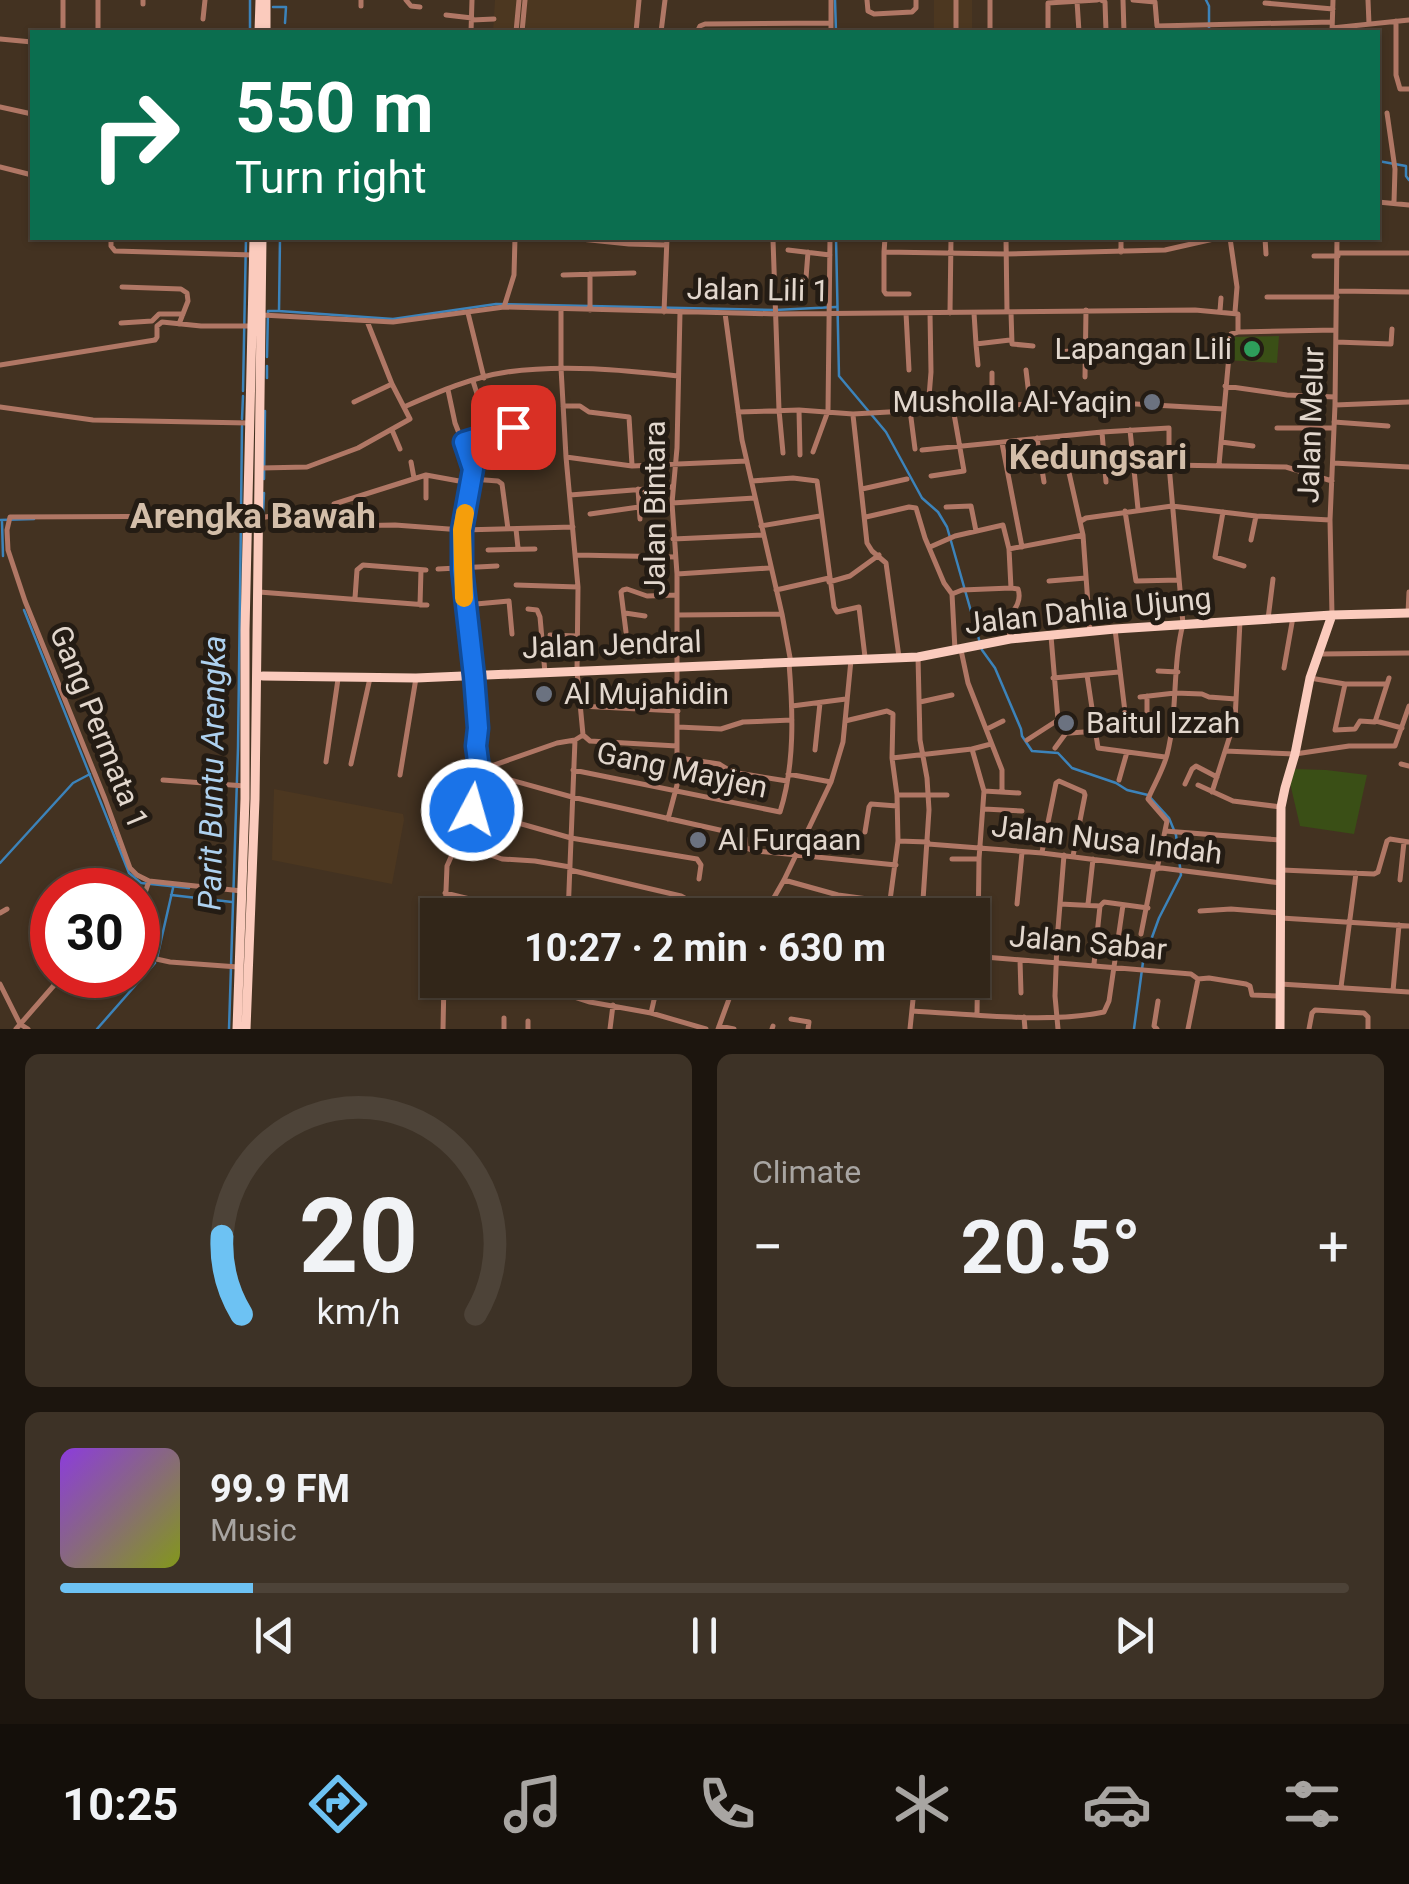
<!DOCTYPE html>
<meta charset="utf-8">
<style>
:root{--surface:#322619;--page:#3d3226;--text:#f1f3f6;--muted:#a8a5a2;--line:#4d4338;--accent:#6dc2f3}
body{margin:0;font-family:Roboto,sans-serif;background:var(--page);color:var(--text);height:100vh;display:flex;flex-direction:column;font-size:38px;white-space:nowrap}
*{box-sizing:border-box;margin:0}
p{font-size:32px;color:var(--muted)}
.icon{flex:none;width:55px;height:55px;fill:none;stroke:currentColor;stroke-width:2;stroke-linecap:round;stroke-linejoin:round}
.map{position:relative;height:1029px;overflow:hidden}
.details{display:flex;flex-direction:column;gap:25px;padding:25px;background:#1c150e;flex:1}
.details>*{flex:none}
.banner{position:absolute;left:30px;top:30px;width:1350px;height:210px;border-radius:0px;box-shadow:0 2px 8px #0004,0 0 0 2px var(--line);background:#0b6e4f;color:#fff;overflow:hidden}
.speed{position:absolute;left:30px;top:868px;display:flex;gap:20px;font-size:50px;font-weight:700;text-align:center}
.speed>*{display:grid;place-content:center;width:130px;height:130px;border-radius:50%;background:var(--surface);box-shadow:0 2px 8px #0004,0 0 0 2px var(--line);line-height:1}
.speed .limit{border:15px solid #d22;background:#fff;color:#111}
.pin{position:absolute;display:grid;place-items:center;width:85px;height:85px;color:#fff;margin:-42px;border-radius:20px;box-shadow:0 5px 15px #0006}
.me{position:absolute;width:110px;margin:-55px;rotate:6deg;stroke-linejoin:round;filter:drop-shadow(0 0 8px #0008)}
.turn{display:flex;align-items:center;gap:35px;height:210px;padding:0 40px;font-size:45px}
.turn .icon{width:130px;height:130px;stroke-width:2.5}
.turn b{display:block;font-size:70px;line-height:85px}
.big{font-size:75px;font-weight:700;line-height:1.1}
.details .widget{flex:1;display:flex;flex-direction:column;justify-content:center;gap:15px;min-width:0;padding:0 35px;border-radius:15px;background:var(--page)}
.details .dial{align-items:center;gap:0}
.dial svg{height:260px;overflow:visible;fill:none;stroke:var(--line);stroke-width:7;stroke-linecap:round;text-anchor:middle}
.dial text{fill:var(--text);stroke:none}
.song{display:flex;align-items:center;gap:30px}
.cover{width:120px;height:120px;border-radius:15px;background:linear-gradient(135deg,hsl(270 70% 55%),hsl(70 70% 35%))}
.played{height:10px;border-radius:5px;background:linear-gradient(90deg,var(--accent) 15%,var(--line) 15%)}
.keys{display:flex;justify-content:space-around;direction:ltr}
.heat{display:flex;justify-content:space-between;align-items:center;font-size:55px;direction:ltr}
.details .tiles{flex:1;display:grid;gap:25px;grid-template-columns:1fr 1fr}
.widget:last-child{grid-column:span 2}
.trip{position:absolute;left:420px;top:898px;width:570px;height:100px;border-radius:0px;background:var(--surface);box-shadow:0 2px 8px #0004,0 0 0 2px var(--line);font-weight:700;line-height:100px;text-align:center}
.tabs{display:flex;height:160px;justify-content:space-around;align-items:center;background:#140f0a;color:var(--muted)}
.tabs .icon{width:70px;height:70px}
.tabs .selected{color:var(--accent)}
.tabs b{font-size:45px;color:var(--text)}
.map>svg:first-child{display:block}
</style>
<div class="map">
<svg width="1409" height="1029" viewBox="0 0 1409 1029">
<rect width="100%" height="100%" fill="#433221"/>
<!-- built -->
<path fill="#4c3720" d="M495,0H637L634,32H493Z
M934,0H972V32H934Z
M274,789L403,814L404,820L392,884L272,860Z"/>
<!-- green -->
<path fill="#3a4f16" d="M1279,336L1277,363L1225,360L1227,337Z
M1294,769L1326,770L1367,775L1354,834L1300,826L1290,783Z"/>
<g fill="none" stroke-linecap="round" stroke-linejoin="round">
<!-- stream -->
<path stroke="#3c83ba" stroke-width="2.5" d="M835,0L836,32
M1206,0L1209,6V32
M273,7H286L285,23
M250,32V0
M1378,161L1406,166V176L1409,180
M836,238L839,376L886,432L922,498L938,512L947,527L982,650L995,668L1021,729L1022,736L1032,751L1058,753L1072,768L1116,783L1127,790L1148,795L1169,818L1176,835L1181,875L1159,918L1143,962L1134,1029
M279,311L393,319L496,304L775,310L836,307
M267,357L268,311H279L280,238
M267,378V366
M243,391L246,238
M242,419L243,396
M264,479L265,411
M241,513L242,426
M263,515L264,493
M0,520L34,519
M2,522L3,556
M24,610L129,873L141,883L189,888
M0,863L73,783L90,774
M171,895L232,902
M157,958L173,888
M97,1029L155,963
M229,1029L238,748L241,518"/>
<!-- minor -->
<path stroke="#b07765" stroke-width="5" d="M406,0L411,6L420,7
M831,0V32
M867,0L868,11L874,14L912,12L916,8V0
M956,0V32
M990,0V32
M1101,0L1105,2L1106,31
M1123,0L1124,32
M1133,0L1155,2L1157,26L1332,22
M1368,0L1369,24
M1077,1L1079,32
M1265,3L1333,9
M143,4V0
M361,6V0
M446,15L472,18
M203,19L205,0
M472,20L494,19
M1396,21V75L1400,89H1409
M1332,28L1409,20
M63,32V0
M98,32V0
M471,32L472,0
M516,32L519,0
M522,32L525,0
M636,32L639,0
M661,32L665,0
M697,32L700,26L705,24L831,23
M1035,32L1116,31
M1048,32V3L1097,0
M1332,32L1333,0
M0,39L32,42
M0,107L32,114
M1387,113L1395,169L1394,202
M0,167L32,175
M1378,202L1409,205
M111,238V246L115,251L253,255
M571,238L629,244L666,245
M885,238L884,252L1006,254L1165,250L1218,238
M1006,238L1007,312
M1230,238L1237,287L1235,312
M1265,238L1266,254
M773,240L779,410L783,453
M788,250L830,255
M884,252V291L886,294H909
M1121,252V238
M1338,253H1408
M1314,256H1338
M563,275L634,273
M806,278L808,252
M122,287L181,289L187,293L188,301L179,324
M1337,291L1409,292
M1267,297H1337
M504,307L514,275L515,238
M561,310V368L566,457L578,587L577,671L583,735L575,740L568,915
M590,310V274
M1220,311L1221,298
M664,312L667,238
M1011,312L1012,344L1033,346
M468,313L484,378
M725,313L742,440L782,614L791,663
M906,313L909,370
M950,313L951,238
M974,313L976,344L1010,340
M262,315L393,322L504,307L777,314L1195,310L1238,314V332
M367,321L392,384
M121,323L152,321L159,314H183
M1336,342L1391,344L1392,329
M976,344L978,365
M1058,352L1084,350
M0,365L155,340L157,337V326L162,322L201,326H251
M1026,370L1030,404
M1085,377L1086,310
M473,381L484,416
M1225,386L1287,395L1335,397
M1335,405L1409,402
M563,406H580L589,412L629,417L632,465
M992,406V373
M0,407L93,420L248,423
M404,407C436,393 472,377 507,372C564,364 622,370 678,376
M928,409L931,372L930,313
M799,410L800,455
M910,410L915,449
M738,412L799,410L853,414L1083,401L1224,409
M853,415L867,543L872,551L886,563L899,657
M1334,422L1388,426
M1277,428H1334
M392,430L400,449
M1130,430L1138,509
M1102,432L1106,482
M1061,437L1083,535L1090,632
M1037,438L1044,482
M464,442L513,427
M1221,442L1253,446
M1002,443L1022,547
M922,450L1102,432L1169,428V465L1183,624C1172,666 1178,712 1167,755C1163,770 1154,785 1148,799L1167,821L1157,869
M813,452L828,411L830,238
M566,457L632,466L747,461
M411,462L414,478
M1333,463L1409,467
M1169,465L1286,467L1332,481
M1219,465L1231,334L1238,332L1336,330
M261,468L307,467L358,448L410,419L392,384L354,402
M426,475V498
M931,476L964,471L953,408
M472,479L498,481L502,484L508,529
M752,481L793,478L817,481L834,607L837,612L859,607L865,657
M470,483L426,475L334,504L339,525L343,526L395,525L462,530L573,527
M638,489L640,519
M862,489L907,479
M570,495L671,487
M672,503L755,498
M946,507L971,506L976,531
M1125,511L1136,581L1179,580
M1223,512L1215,557L1244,566
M590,514L639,507
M866,517L909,507L916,508L925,538L944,583L952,594L955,650
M260,518L277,515L336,517
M1081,521L1086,518L1172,506L1256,516L1330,520
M761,526L820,516
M516,529L518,548
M673,539L763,535
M1251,540L1256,516
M930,547L955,536L1003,525L1009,549L1011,588L1018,589C1022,601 1015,609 1008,618L1010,639
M1009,549L1083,535
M488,550L535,549
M576,555L675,557
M438,569L497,566
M677,574L769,568
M1049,581L1086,578
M829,582L850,576L879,555
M516,585L578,587
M776,590L829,578
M259,592L427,605
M952,594L962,590L1011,588
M355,598L357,570L363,565L426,570
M420,605L421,570
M465,605L509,601L512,634
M528,609L537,610L540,617L545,673
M625,613L645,616
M1408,613L1409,592
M677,615L782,614
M1332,615L1330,520L1335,405L1337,238
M1268,619L1273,579
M1115,629L1125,712
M626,632L621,592L623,590L627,589L647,596L677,595
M550,635L577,636
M1051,636L1058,720L1063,731L1070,733L1112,730
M677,639L696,640
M961,650L968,683L1002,770V792
M1321,654L1409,653
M918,657L920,740L927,778L929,810L922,915
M1284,668L1293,617
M1158,671L1178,672
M1087,675L1098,748L1165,757
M1053,678L1119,672
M1310,678L1345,684H1386
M1345,684L1335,730L1355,729L1360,721L1375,722L1389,678
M1140,697L1175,693L1202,694L1209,697L1236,699
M920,702L952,695
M580,706L678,711
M792,706L846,699
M845,721L887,711L893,714L892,758L897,795L898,841L888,915
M1376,721L1402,728
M1147,724V696
M678,727L721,729L743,722L792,720
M987,729L1003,721
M583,735L590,741L677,746
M1027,740L1058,720
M1055,748L1066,733
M972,749L984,791L979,859L977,1015
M815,750L820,703
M1225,751L1295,754L1349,746H1395L1409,706
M679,758L719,764L732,772L787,781
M892,758L972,749L991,744
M326,762L338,679
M351,764L370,678
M1401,764L1409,766
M480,770L557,743L575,740
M573,770L780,812C795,765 793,712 789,663
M788,774L831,782
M400,775L416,678
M163,780L245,786
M1119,780L1127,752
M479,782L507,779L572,797L742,835L745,838L746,848L756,851L896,865
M1185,784L1192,769L1196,766L1217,777
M1198,785L1233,801L1281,807
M984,791L1019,793
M1212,792L1235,720L1240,621
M897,795H947
M984,809L1022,811
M472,810L571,838L697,859L701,865L699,879
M668,819L677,785V574L672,503L677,448L680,312
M1165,831L1280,840
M865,832L869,807L871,804L897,806
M898,841L928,842
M456,843L502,859L535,861L570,867
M928,844L1042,853L1281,883
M1042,852L1056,783L1059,781L1084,792L1085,795L1073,856
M952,859H979
M570,870L681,896L695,904L766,912
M1282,870L1374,874L1378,872L1387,841L1390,839L1409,842
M784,880L838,895L890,902
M1400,880L1404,842
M242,891L149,881L137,875L130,868L105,799L25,601L8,550L7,530L10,517L246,516
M445,893L536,915
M1017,904L1022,852
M1060,904L1100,906L1104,902L1148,908
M1088,904L1093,859
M1200,911L1231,909L1281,913
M0,913L7,909
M138,914L149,881
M445,915L447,866L472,810L480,776L476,758L478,728L474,676L462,569V530L473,469L455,423L448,390
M764,915L784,880L831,782L843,742L851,660
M1281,918L1409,926
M1141,934L1154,868
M138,955L170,962L238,967
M972,956L1191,974L1198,979L1209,978L1246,984L1250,986L1252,995L1280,996
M1020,960L1021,993
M1094,964L1100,906
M522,980L590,1002L651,1013L706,1029
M721,980L735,983
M757,980L840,994L843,980
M0,984L20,1024L28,1029
M1280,984L1409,992
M1341,987L1356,873
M1393,991L1399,925
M577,997L580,980
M912,1011C970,1014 1049,1024 1104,1012L1109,1001L1123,905
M651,1013L657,987
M1024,1017L1025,1029
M504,1018V1029
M791,1019L809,1022L808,1029
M528,1021V1029
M719,1026L734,1029
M16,1029L63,975
M443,1029L444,980
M610,1029L613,1005
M718,1029L736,980
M772,1029L773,1026
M910,1029L915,980
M1058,1029L1055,996L1057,941L1064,855
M1157,1029L1154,1026L1158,1001
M1188,1029L1198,979
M1309,1029L1312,1013L1315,1010L1364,1013L1368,1017V1029"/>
<!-- major -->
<path stroke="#fbcbbd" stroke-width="9" d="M259,32L260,0
M266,32V0
M263,676L416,678L918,657L1010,639L1115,629L1332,615L1409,613
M237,1029L245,799V630L254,238
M246,1029L255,799L262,238
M1280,1029L1281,807L1285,788L1295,754L1310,678L1332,615"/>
</g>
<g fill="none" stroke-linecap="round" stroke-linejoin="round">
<defs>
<path id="route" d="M472,810L480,776L476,746L478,728L474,676L462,569V530L473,469L464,442L513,427"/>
</defs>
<!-- route casing -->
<use href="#route" stroke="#114b97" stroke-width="25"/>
<!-- route -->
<use href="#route" stroke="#1a73e8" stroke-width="18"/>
<!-- slow -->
<path stroke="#f59e0b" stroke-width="18" d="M464,598L462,530L465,513"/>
</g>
<!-- markers -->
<circle fill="#2e9e5b" stroke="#241c14" stroke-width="4" cx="1252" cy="349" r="10"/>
<g fill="#6b7280" stroke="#241c14" stroke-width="4">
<circle cx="1152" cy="402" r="10"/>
<circle cx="544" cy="694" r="10"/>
<circle cx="1066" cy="723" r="10"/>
<circle cx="698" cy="840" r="10"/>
</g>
<g text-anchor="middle" stroke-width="10" stroke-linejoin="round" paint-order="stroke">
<!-- street labels -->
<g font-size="30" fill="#e2d7cd" stroke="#241c14">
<text transform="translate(758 290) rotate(1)" y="10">Jalan Lili 1</text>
<text transform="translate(1311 425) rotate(-88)" y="10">Jalan Melur</text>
<text transform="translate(655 508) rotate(-90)" y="10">Jalan Bintara</text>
<text transform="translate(1088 611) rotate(-6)" y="10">Jalan Dahlia Ujung</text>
<text transform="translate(612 645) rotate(-2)" y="10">Jalan Jendral</text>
<text transform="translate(99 727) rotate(68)" y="10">Gang Permata 1</text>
<text transform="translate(682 770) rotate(12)" y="10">Gang Mayjen</text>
<text transform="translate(1107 840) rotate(7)" y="10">Jalan Nusa Indah</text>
<text transform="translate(1088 943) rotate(5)" y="10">Jalan Sabar</text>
</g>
<!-- poi labels -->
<g font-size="30" fill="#e2d7cd" stroke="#241c14" text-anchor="start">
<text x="1232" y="359" text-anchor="end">Lapangan Lili</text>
<text x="1132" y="412" text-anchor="end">Musholla Al-Yaqin</text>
<text x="564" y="704">Al Mujahidin</text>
<text x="1086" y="733">Baitul Izzah</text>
<text x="718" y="850">Al Furqaan</text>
</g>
<!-- water labels -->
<g font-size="32" font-style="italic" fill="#aed1ef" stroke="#241c14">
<text transform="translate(212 773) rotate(-89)" y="11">Parit Buntu Arengka</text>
</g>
<!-- quarter labels -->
<g font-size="35" font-weight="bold" fill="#d3bea9" stroke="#241c14">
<text x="1098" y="469">Kedungsari</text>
<text x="253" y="528">Arengka Bawah</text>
</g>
</g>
</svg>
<div class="speed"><div class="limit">30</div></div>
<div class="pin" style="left:513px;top:427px;background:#d93025"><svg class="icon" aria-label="arrive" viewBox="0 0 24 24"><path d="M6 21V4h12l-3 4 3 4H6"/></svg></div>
<svg class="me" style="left:472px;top:810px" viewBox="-20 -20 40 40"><circle r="17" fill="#1a73e8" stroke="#fff" stroke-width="3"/><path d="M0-11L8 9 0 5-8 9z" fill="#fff"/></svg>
<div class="trip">10:27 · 2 min · 630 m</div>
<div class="banner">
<div class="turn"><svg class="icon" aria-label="right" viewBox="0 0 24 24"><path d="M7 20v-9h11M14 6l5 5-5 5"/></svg><div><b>550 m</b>Turn right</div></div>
</div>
</div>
<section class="details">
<div class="tiles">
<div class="widget dial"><svg viewBox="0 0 100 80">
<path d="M14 69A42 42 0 1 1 86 69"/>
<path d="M14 69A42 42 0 0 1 8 45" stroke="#6dc2f3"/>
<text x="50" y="56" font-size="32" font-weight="700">20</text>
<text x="50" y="72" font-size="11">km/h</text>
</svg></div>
<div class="widget"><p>Climate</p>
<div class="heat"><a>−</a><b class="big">20.5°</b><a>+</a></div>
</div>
<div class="widget">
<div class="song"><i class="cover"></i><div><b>99.9 FM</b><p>Music</p></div></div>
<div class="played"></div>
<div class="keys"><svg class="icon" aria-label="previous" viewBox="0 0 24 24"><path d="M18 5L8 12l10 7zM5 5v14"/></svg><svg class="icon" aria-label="pause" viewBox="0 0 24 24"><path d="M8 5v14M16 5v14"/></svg><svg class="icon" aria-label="next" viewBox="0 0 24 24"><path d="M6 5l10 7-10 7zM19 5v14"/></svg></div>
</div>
</div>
</section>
<nav class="tabs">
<b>10:25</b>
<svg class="icon selected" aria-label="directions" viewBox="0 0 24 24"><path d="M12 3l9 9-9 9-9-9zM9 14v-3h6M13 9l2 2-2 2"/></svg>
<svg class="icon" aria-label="music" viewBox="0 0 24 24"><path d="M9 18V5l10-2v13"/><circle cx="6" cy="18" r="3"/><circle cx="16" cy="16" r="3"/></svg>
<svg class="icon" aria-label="phone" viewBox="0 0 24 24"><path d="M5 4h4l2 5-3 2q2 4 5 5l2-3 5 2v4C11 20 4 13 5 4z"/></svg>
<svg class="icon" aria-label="climate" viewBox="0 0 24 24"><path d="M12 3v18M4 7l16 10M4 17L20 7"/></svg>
<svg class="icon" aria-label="car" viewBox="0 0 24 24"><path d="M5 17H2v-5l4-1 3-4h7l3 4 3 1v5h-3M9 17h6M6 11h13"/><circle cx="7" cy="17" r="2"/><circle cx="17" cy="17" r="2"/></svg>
<svg class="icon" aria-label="filters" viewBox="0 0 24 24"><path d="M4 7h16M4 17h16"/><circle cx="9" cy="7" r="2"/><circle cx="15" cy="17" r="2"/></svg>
</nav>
